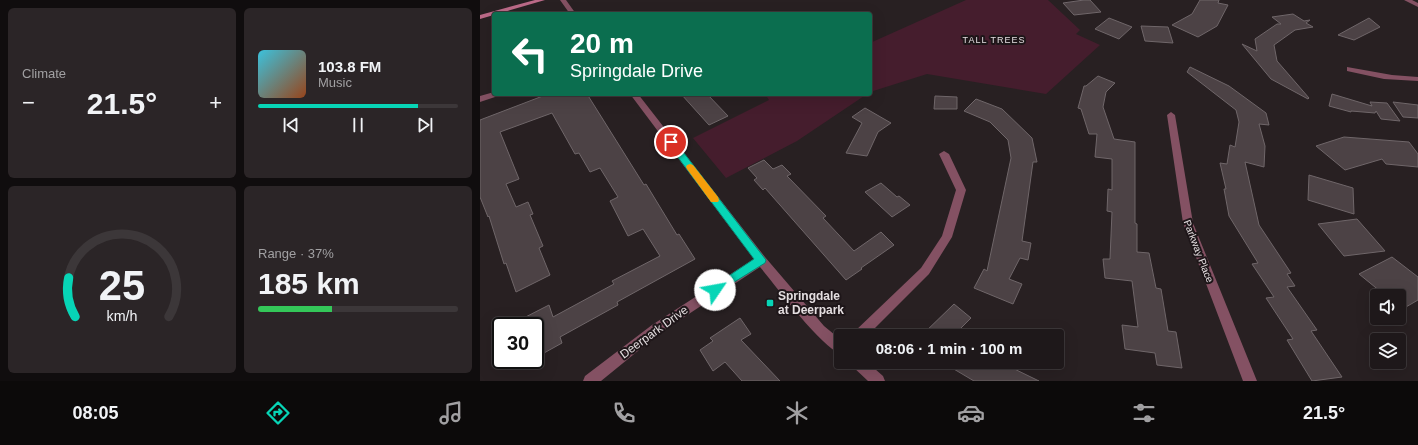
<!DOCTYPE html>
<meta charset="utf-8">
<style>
:root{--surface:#1e181a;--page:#2b2527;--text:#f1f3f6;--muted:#a1a0a2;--line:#3c3739;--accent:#07d5b6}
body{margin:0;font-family:Helvetica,sans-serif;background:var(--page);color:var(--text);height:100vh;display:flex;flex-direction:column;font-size:15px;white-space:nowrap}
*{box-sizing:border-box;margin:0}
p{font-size:13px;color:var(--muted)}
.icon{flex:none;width:22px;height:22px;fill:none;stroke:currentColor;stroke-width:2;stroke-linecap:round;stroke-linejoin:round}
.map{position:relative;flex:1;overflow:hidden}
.panel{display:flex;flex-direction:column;gap:8px;padding:8px;background:#100d0e;width:480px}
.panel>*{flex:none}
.guide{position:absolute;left:12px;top:12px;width:380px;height:84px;border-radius:4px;box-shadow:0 4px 16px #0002,0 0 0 1px var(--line);background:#0b6e4f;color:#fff;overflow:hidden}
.controls{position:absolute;left:890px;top:289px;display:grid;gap:8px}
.controls a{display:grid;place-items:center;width:36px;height:36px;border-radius:4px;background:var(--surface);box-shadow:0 4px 16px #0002,0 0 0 1px var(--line);font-size:20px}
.speed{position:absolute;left:12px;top:317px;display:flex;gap:8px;font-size:20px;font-weight:700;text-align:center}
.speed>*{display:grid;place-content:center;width:52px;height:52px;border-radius:50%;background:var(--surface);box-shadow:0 4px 16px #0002,0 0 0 1px var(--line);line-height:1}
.speed .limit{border:2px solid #111;border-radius:6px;background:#fff;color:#111}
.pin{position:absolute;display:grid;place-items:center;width:34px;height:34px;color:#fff;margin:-17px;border:2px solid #fff;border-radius:50%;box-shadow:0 1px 4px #0007}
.me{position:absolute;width:44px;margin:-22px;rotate:57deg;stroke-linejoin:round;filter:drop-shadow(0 0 3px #0008)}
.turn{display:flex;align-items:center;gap:14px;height:84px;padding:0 12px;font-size:18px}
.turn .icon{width:52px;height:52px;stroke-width:2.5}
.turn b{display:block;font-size:28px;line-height:34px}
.big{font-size:30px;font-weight:600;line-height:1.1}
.panel .tile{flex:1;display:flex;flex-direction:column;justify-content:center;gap:6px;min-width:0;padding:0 14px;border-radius:6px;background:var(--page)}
.panel .dial{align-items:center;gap:0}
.dial svg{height:104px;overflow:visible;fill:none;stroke:var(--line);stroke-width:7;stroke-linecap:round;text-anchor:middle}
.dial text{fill:var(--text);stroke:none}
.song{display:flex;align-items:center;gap:12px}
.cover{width:48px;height:48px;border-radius:6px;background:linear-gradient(135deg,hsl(190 70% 55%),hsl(20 70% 35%))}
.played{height:4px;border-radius:2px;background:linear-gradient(90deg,var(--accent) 80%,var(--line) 80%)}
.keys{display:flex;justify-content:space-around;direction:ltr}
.heat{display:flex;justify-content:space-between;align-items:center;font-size:22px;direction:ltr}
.charge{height:6px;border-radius:3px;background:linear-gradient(90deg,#34c759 37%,var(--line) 0)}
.panel .tiles{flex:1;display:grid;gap:8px;grid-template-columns:repeat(2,1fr)}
.trip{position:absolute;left:354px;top:329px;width:230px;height:40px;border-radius:4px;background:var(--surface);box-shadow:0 4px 16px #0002,0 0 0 1px var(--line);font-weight:600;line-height:40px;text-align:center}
.menu{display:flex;height:64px;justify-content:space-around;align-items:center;background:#0c0a0a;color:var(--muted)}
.menu .icon{width:28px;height:28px}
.menu .on{color:var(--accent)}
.menu b{font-size:18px;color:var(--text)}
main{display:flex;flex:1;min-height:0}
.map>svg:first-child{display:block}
</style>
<main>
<section class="panel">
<div class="tiles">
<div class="tile"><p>Climate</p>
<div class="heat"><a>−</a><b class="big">21.5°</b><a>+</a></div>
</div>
<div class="tile">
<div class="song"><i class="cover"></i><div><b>103.8 FM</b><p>Music</p></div></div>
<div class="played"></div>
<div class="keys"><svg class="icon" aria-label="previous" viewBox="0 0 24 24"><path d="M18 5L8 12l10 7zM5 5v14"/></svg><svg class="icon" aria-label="pause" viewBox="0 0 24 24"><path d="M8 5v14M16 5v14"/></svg><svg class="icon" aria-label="next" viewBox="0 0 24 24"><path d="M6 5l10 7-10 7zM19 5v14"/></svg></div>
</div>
<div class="tile dial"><svg viewBox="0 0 100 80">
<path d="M14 69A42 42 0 1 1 86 69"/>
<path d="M14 69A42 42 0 0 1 9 39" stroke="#07d5b6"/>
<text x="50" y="56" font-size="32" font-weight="700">25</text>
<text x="50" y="72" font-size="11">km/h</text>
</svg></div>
<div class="tile"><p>Range · 37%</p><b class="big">185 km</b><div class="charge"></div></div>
</div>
</section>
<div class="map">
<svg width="938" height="381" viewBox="0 0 938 381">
<rect width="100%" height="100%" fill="#282022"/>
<!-- green -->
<path fill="#451d2d" d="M486,0H568L600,30L596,34L620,45L566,94L447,74L390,92V43Z
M285,94H387L317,141L246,178L213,138L289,100Z"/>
<!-- building -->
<path fill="#4c4245" stroke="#6f6669" d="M604,0H610L621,12L594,15L583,3Z
M720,0H739L738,3L748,5L737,26L718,37L692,25L712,14Z
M813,14L824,21L830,20L826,23L833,27L815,30L794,45L797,61L829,98L828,99L791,79L762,44L777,51L775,39L797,24H801L792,17Z
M629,18L652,27L639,39L615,29Z
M889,18L900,27L874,40L858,35Z
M661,26L688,27L693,43L665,41Z
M710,67L749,86L786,113L789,125L779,124L785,146L784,167L765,162L779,225L811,273L807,274L815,286L807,287L837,330L831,331L862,377L832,381L807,340L813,339L786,298L794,297L772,264L778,263L749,216L744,189H746L740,163L747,164L750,145L755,147L759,122L756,110L707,72Z
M618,76L635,83L626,92L623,107L634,139L655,142V223L657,224V252L669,253L676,288L681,289L688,331L696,332L702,368L677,365L675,353L645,349L642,325L658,327L652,281L625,278L623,259H630L632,212L627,211L628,189L632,190V159L615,157L617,134H609L601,109L598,108L604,86H606Z
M68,94H107L164,185L166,184L197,235L199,234L215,259L137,302L138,305L80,337L82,343L55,358V326H28L69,305L73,317L134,284L132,281L180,256L163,229L148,236L130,201L138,197L120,168L110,172L99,153L95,154L72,113L20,132L39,179L26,184L36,207L48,202L53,214L50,215L63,246L59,248L70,275L36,292L26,263L24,264L9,216L8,217L0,197V120Z
M201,94H227L248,116L229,125Z
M852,94L892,106L890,102L907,103L920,121L901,119L896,111L895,113L871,111V112L849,106Z
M455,96L477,97V109H454Z
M496,99L522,109L552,138L557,162H553L542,241L551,243L548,260L540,258L529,279L542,284L533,304L494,288L504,269L507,271L531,158L528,140L510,122L484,111Z
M913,102L938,105V118L923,117Z
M385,108L411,123L398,132L387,156L366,153L382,123L372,117Z
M864,137L929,142L938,154V167L906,164L902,159L865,170L836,146Z
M284,160L293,169L302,165L311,174L307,176L346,216L343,218L374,251L401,232L414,245L381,268L382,269L366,280L285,188L283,190L274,180L277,178L268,168Z
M829,175L873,188L874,214L828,200Z
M401,183L417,197L419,196L430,205L412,217L385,192Z
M877,219L905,251L864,256L838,224Z
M912,257L938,277V300L919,311V296H906L879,274Z
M474,304L491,318L473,336H441Z
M260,318L271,334L261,340L300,381H262L245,362L233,371L220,350L233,341L230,338Z
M462,362H520L559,381H494Z"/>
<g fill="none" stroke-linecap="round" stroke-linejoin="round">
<!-- street -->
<path fill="#845163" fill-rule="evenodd" d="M80,0H86L96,14H90Z
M924,0H932L938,3V7Z
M867,67L912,75L938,77V81L904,79L867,71Z
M14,92V94H19L18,96L0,102V96Z
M150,94H158L285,257L344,326L361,340V354C339,345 297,287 280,267L180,333L121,381H103L105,376L172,325L274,259Z
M691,112L695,115L713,223L777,381H763L703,223L687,115Z
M464,151L469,154L486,190L472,237L449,274L387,336H372L374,332L441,268L462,236L476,190L459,154Z
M370,362H387L403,376L405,381H388L372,366Z"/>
<!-- secondary -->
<path fill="#bc6a88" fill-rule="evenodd" d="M55,0H65L0,19V15Z"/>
</g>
<!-- route -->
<path fill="#07d5b6" stroke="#058a76" d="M191,139L194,140L286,260L285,263L235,294L232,293L230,290L232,287L274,259L188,144L186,142Z"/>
<!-- slow -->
<path fill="#f59e0b" d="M210,164L213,165L238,197L239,200L238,202H231L207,169L206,167L207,165Z"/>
<!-- markers -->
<rect fill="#07d5b6" stroke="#1e1619" stroke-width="1.5" x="286" y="299" width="8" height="8" rx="2"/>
<g text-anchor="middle" stroke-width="4" stroke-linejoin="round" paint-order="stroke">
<!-- far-neighbourhood labels -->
<g font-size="9" letter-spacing="1" fill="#e4dee0" stroke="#1e1619">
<text x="514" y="43">TALL TREES</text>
</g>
<!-- street labels -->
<g font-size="10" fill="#e4dee0" stroke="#1e1619">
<text transform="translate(719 251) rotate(69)" y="4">Parkway Place</text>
</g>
<!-- near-poi labels -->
<g font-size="12" font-weight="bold" fill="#e4dee0" stroke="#1e1619" text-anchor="start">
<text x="298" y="300">Springdale<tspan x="298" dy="14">at Deerpark</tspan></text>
</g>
<!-- near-street labels -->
<g font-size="12" fill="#e4dee0" stroke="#1e1619">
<text transform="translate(174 332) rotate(-36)" y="4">Deerpark Drive</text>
</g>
</g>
</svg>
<div class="controls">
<a><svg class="icon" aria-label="sound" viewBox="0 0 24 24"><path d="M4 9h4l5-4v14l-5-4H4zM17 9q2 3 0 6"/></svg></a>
<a><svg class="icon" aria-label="layers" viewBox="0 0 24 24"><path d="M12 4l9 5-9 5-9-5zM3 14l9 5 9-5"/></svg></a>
</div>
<div class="speed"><div class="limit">30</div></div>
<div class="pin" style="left:191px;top:142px;background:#d93025"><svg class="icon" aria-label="arrive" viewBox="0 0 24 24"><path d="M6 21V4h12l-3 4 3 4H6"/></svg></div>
<svg class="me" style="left:235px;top:290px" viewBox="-20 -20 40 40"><circle r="19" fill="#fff"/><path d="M0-13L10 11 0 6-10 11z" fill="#07d5b6"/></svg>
<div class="trip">08:06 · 1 min · 100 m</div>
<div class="guide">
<div class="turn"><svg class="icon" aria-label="left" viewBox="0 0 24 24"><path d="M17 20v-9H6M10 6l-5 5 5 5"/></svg><div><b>20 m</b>Springdale Drive</div></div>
</div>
</div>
</main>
<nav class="menu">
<b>08:05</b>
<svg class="icon on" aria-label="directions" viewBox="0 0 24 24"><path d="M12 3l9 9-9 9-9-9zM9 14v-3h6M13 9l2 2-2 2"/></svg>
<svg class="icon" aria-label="music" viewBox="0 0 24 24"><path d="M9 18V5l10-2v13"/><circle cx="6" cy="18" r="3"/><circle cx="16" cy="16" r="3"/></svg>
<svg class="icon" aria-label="phone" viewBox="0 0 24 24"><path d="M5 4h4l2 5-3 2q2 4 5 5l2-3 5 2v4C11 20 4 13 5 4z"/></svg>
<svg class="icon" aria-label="climate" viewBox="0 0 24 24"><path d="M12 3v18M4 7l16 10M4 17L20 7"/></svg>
<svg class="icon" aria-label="car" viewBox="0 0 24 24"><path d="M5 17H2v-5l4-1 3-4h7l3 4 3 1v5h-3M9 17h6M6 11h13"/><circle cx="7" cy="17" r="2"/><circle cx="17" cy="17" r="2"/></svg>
<svg class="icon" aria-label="filters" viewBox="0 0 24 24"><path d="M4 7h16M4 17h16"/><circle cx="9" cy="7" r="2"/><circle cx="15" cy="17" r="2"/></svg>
<b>21.5°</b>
</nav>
